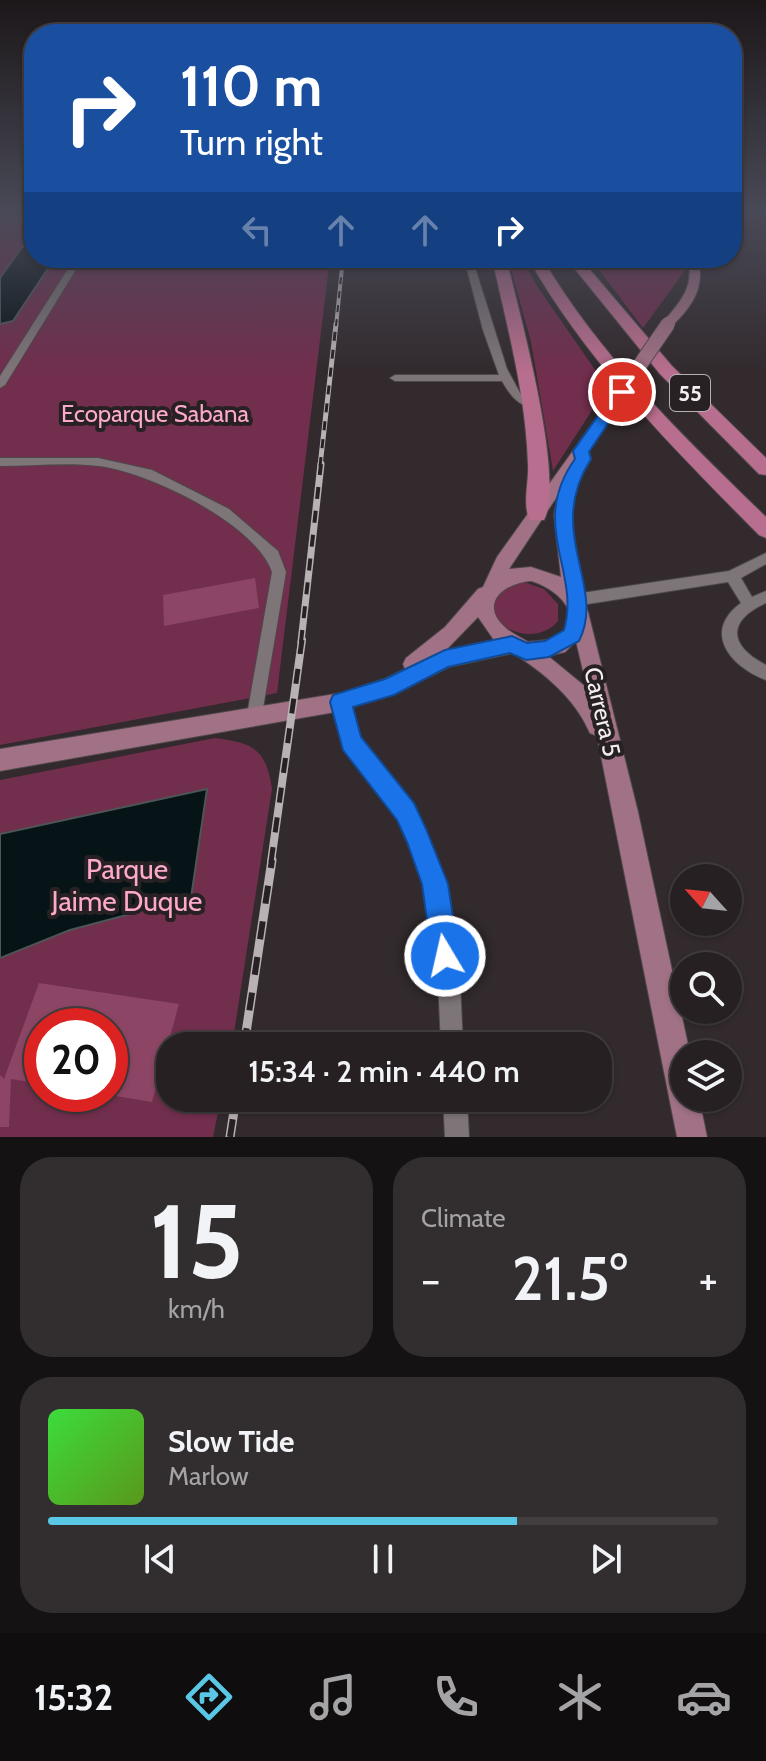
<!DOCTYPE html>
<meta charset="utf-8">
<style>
:root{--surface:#262022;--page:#322d2f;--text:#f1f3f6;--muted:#a4a3a5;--line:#423e40;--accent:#5ac8e5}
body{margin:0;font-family:Cabin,sans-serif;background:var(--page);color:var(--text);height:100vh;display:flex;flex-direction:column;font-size:30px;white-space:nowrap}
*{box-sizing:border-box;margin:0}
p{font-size:26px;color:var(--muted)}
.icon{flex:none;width:44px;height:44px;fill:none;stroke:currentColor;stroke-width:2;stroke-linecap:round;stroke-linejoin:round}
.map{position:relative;height:1137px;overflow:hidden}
.details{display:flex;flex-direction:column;gap:20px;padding:20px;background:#151213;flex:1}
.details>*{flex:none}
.hud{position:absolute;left:24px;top:24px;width:718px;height:244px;border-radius:32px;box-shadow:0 2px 6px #0004,0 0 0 2px var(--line);background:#1a4fa0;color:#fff;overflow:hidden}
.needle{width:52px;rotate:297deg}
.tools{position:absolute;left:670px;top:864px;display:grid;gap:16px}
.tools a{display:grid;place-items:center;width:72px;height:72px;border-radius:50%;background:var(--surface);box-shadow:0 2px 6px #0004,0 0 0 2px var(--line);font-size:40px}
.speed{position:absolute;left:24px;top:1008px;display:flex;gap:16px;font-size:40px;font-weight:700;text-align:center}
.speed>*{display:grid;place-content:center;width:104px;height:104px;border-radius:50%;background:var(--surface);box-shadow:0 2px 6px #0004,0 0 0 2px var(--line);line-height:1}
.speed .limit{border:12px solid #d22;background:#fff;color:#111}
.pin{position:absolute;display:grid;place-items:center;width:68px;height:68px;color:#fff;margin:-34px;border:4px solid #fff;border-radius:50%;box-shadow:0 2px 8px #0007}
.me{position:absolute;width:88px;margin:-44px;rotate:351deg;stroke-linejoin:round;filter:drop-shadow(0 0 6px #0008)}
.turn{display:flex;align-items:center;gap:28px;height:168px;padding:0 24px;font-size:36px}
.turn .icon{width:104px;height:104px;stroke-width:2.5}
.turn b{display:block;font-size:56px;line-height:68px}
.lanes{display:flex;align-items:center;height:76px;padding:0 24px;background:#0003;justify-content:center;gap:40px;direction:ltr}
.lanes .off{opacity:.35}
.big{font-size:60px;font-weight:600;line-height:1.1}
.details .widget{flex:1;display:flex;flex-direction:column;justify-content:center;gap:12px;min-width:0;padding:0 28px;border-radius:32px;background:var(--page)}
.details .dial{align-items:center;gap:0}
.dial b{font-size:104px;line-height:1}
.song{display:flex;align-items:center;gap:24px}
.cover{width:96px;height:96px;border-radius:12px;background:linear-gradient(135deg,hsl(120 70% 55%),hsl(90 70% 35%))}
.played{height:8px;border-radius:4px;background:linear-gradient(90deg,var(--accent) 70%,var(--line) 70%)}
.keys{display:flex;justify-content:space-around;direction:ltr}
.heat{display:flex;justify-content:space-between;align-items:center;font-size:44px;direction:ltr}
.details .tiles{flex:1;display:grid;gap:20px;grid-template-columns:1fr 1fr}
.widget:last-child{grid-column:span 2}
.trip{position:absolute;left:156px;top:1032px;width:456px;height:80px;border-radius:32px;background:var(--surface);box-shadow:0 2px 6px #0004,0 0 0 2px var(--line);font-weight:600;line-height:80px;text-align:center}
.menu{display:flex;height:128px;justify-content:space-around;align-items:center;background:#0f0d0e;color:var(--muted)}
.menu .icon{width:56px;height:56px}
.menu .selected{color:var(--accent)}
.menu b{font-size:36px;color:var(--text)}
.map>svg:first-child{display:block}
</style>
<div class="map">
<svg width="766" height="1137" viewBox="0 0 766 1137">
<rect width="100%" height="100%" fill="#322a2d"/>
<!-- green -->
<path fill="#712e4d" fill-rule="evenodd" d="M0,213H34V258H330L277,693L0,745Z
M508,258H521L537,286L607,387L553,471L531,342Z
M590,258H681L686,269L643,328Z
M524,582L544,589L558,604V621C536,649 478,628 498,592L514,583Z
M215,738C254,743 266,749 272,789L232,1046H170V1098H221L213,1137H0V780ZM42,1026H110V1094H42Z"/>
<!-- water -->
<path fill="#061317" stroke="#4d5558" stroke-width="2" d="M34,246V258H55L13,321L0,324V278L22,247Z
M207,789L191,898L70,930L0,958V834Z"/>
<!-- building -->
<path fill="#8c4565" d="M255,578L259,608L164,626L163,595Z
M39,983L179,1004L152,1102L110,1095V1026H42V1084L11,1079L9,1127H0V1075L4,1079Z"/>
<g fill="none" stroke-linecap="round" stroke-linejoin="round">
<defs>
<path id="minor" d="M75,258H83L5,385L0,388V376Z
M464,258H472L507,369L520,393L537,403V407C519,408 510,395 502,381H395L390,378L395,375H499L483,330Z
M0,458H98L152,470L229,509L278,551L286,572L261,720L255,723L249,720L247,715L272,572C255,523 148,472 99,466C67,462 32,466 0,466Z
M766,553V564L741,578L752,597L766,591V603C726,621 729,646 766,665V680C731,667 701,632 741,603L728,582L575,606L570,604L568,600L570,596L575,594L729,571Z
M341,695L347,697L349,702L359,738L411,806L445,884L460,980L463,1046H441L438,980L425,884L398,818L345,748L333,702L335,697Z
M443,1098H467L469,1137H445Z"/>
<path id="major" d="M688,258H698C705,286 694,304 674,324H666L664,321C682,300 694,287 688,258Z
M605,411L612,416L589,451L591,459C567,496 571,521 577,563C580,580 581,596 588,612L638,812L690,1054H684V1098H699L707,1137H677L597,736L590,733C574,697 545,674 513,653L449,667L394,694L378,697L341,711L0,771V749L341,693L385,679L405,669L403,664L406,658L445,627L478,589L483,587L497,557L600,413ZM558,495L554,515L561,577L531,567L509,569ZM531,581C556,588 590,617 554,638C547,641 536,641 528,642C522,638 513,634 507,629C477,604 504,583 531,581ZM478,617L494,640L445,651ZM576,641L587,688L548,656L565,652Z"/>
<path id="highway" d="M492,258H506C518,306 566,480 544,520H530C522,507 529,481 528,465C526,395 507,326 492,258Z
M528,258H542C601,358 684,437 766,517V538L759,535C674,449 588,364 528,258Z
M566,258H580L672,366L766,458V475L759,474L660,374Z"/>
</defs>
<!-- minor casing -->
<use href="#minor" stroke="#4e484a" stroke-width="2"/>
<!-- major casing -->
<use href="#major" stroke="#4e484a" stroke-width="2"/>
<!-- highway casing -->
<use href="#highway" stroke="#4e484a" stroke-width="2"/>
<!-- minor -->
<use href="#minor" fill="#7e7578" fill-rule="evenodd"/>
<!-- major -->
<use href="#major" fill="#a17185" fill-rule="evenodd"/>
<!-- highway -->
<use href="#highway" fill="#b86e8e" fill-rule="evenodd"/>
<defs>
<path id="rail-far4" d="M336,326L343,258"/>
<path id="rail-far3" d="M320,466L336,324"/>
<path id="rail-far2" d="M301,642L321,464"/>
<path id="rail-far1" d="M271,862L302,640"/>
<path id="rail" d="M244,1046L272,860
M230,1137L236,1098"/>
</defs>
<!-- rail-far4 casing -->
<use href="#rail-far4" stroke="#b9b2b4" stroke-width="4"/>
<!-- rail-far3 casing -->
<use href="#rail-far3" stroke="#b9b2b4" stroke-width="5"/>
<!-- rail-far2 casing -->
<use href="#rail-far2" stroke="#b9b2b4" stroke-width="7"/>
<!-- rail-far1 casing -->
<use href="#rail-far1" stroke="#b9b2b4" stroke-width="8"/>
<!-- rail casing -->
<use href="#rail" stroke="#b9b2b4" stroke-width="9"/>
<!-- rail-far4 -->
<use href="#rail-far4" stroke="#282123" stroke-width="2" stroke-dasharray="7" stroke-linecap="butt"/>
<!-- rail-far3 -->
<use href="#rail-far3" stroke="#282123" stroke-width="3" stroke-dasharray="9" stroke-linecap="butt"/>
<!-- rail-far2 -->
<use href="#rail-far2" stroke="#282123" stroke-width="4" stroke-dasharray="12" stroke-linecap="butt"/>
<!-- rail-far1 -->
<use href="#rail-far1" stroke="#282123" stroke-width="5" stroke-dasharray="15" stroke-linecap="butt"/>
<!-- rail -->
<use href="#rail" stroke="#282123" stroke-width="6" stroke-dasharray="18" stroke-linecap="butt"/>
<defs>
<path id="major-bridge-far1" d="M667,326L670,321"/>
<path id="major-bridge" d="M605,416L668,324"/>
</defs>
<!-- major-bridge-far1 casing -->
<use href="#major-bridge-far1" stroke="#4e484a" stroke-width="12" stroke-linecap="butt"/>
<!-- major-bridge casing -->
<use href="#major-bridge" stroke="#4e484a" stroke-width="16" stroke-linecap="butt"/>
<!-- major-bridge-far1 -->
<use href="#major-bridge-far1" stroke="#a17185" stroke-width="11"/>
<!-- major-bridge -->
<use href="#major-bridge" stroke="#a17185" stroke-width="14"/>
</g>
<!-- sky -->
<linearGradient id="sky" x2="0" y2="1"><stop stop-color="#1c1719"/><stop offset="0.57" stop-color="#494a57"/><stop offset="1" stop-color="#494a57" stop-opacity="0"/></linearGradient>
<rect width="766" height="372" fill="url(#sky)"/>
<!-- route -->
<path fill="#1a73e8" stroke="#114b97" stroke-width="2" d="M622,388L629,392L589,452L591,459C544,532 607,586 579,641L549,657L526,660L510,653L448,667L394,695L353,707L361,737L414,803L426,829L448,884L459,956L455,966L445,970L436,966L432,956L422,884L407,842L397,820L343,750L330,702L333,695L385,679L445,650L512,636L527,643L545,641L564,630C581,571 528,525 575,459L573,451L617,389Z"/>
<g text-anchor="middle" stroke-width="8" stroke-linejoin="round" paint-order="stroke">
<!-- shield labels -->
<rect fill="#282123" stroke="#b7b0b2" stroke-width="2" x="670" y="375" width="40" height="36" rx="6"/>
<g font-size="22" font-weight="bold" fill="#f4eef0">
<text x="690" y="401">55</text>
</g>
<!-- park labels -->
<g font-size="24" fill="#fda9cc" stroke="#282123">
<text x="155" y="422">Ecoparque Sabana</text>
</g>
<!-- street labels -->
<g font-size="24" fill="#f4eef0" stroke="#282123">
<text transform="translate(602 712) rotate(77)" y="8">Carrera 5</text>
</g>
<!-- near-park labels -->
<g font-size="28" fill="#fda9cc" stroke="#282123">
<text x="127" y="879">Parque<tspan x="127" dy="32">Jaime Duque</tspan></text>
</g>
</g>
</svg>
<div class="tools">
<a><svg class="needle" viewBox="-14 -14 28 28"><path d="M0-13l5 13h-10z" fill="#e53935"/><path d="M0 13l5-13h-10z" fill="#a4a3a5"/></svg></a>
<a><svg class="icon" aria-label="search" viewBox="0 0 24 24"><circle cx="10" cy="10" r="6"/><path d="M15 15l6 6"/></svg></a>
<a><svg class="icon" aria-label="layers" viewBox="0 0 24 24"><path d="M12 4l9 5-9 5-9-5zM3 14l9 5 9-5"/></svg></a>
</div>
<div class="speed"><div class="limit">20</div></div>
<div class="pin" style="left:622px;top:392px;background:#d93025"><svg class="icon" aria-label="arrive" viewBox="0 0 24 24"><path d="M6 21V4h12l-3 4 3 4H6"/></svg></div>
<svg class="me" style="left:445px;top:956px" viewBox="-20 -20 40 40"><circle r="17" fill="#1a73e8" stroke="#fff" stroke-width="3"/><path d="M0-11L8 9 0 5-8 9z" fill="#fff"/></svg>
<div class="trip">15:34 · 2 min · 440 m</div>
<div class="hud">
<div class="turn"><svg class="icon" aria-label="right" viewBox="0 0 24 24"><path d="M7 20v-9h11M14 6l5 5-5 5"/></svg><div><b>110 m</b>Turn right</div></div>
<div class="lanes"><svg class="icon off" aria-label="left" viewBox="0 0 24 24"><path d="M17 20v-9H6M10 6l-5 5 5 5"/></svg><svg class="icon off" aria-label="ahead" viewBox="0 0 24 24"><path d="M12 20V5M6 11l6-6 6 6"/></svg><svg class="icon off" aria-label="ahead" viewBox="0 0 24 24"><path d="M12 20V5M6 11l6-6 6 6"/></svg><svg class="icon" aria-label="right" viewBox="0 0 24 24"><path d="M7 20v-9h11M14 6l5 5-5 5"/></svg></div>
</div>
</div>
<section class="details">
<div class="tiles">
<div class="widget dial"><b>15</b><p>km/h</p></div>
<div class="widget"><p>Climate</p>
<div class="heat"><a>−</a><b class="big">21.5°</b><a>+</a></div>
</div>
<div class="widget">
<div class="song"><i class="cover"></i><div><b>Slow Tide</b><p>Marlow</p></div></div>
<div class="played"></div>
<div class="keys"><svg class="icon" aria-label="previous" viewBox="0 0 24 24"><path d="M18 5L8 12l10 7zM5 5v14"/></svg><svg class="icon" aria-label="pause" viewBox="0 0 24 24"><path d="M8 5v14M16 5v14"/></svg><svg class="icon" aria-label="next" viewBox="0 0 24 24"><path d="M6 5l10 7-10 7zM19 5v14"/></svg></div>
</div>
</div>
</section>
<nav class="menu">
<b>15:32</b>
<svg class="icon selected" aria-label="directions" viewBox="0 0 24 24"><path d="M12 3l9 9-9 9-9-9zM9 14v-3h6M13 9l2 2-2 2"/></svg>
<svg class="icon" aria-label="music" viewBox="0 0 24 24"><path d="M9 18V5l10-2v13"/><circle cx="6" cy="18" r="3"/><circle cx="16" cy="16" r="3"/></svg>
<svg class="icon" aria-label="phone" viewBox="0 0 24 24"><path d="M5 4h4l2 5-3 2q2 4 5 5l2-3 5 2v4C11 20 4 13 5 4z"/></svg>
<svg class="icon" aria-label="climate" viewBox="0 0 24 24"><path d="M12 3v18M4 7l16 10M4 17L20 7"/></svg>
<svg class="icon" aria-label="car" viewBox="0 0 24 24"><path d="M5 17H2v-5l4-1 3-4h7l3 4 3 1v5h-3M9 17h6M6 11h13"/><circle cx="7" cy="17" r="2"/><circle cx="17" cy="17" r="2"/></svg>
</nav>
